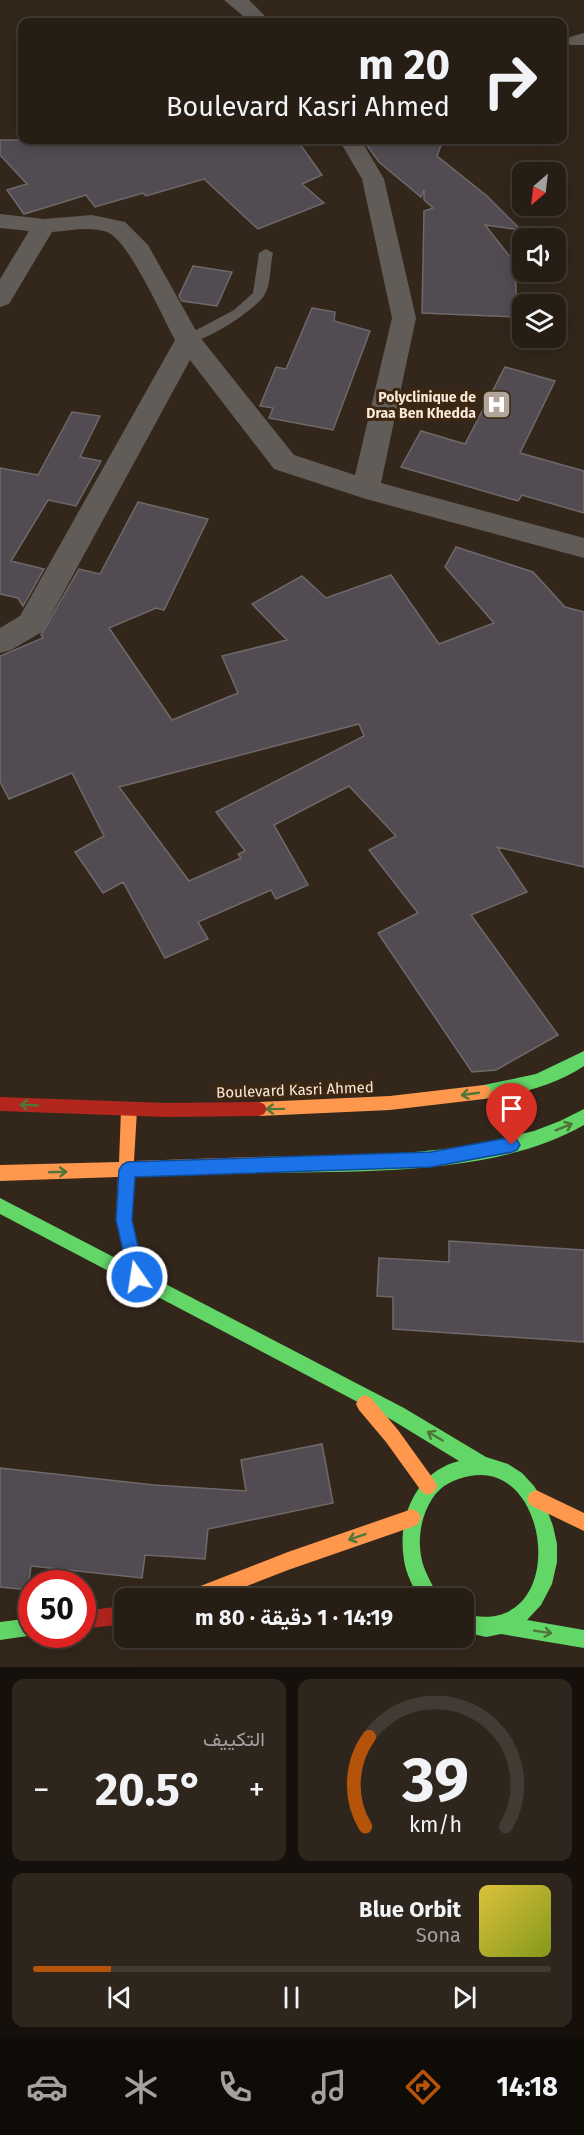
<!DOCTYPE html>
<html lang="ar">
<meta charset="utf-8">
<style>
:root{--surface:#261d14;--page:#2e261d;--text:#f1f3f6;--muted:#a4a2a0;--line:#423b34;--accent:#b45309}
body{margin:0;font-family:"Fira Sans",Vazirmatn,sans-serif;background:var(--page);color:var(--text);direction:rtl;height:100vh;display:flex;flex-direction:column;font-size:22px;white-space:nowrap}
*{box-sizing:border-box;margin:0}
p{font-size:20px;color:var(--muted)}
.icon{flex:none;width:33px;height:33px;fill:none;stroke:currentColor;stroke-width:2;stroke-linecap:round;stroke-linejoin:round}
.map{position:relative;height:1667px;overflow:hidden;direction:ltr}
.panel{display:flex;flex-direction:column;gap:12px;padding:12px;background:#15100b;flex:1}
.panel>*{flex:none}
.banner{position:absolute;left:18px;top:18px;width:549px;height:126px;border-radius:12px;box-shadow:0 3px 15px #0003,0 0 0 2px var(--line);direction:rtl;background:#261d14;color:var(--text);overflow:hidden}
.needle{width:39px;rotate:208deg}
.tools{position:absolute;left:512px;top:162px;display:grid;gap:12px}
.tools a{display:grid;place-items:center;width:54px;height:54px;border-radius:12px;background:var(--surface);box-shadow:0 3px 15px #0003,0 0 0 2px var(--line);font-size:30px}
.speed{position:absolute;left:18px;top:1570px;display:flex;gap:12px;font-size:30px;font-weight:700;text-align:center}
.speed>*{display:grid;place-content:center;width:78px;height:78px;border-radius:50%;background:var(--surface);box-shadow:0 3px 15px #0003,0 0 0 2px var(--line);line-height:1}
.speed .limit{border:9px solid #d22;background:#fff;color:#111}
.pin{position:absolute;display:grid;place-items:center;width:51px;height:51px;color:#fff;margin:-62px -26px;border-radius:50% 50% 50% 0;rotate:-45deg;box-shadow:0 0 6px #0007}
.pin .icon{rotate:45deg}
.me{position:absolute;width:66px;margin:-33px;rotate:347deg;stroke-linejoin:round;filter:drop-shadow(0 0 4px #0008)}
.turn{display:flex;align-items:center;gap:21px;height:126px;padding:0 18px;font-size:27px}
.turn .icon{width:78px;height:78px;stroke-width:2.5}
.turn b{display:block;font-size:42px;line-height:51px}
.big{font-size:45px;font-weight:700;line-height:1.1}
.panel .widget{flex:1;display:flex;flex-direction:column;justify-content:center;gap:9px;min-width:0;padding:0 21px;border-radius:12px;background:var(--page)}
.panel .dial{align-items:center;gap:0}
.dial svg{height:156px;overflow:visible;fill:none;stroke:var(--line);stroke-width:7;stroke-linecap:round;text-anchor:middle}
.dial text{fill:var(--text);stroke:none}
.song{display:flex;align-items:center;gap:18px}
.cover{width:72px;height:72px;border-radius:9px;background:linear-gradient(135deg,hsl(50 70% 55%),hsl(70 70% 35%))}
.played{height:6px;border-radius:3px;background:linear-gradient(90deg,var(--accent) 15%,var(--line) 15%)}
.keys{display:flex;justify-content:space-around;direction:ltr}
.heat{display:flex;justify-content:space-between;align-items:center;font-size:33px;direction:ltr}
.panel .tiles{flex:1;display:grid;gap:12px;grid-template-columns:1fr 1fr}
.widget:last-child{grid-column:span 2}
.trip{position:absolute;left:114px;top:1588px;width:360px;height:60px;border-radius:12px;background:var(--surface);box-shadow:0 3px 15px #0003,0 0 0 2px var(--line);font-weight:700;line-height:60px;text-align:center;direction:rtl}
.dock{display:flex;height:96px;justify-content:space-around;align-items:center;background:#0f0c08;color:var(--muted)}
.dock .icon{width:42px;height:42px}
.dock .selected{color:var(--accent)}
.dock b{font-size:27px;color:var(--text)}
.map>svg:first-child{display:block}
</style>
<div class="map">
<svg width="584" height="1667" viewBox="0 0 584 1667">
<rect width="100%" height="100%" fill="#33271b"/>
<!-- building -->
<path fill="#524c52" stroke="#6e696a" stroke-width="1.5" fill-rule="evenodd" d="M0,140H297L322,175L302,184L324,203L258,229L204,179L146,196L143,193L95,207L86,195L24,214L7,190L27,184L0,155Z
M363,140H443L437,156L487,196L521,230L485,225L515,263L517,317L422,313L424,211L433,208L424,200V190L421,197L379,162Z
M193,266L232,272L217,306L182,301L179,296Z
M312,308L335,312L334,321L370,331L333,430L269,418L273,408L260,406L276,367L286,369Z
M505,367L555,381L520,453L584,471V513L522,495L518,501L401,467L421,431L465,444Z
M72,412L100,416L80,457L101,461L76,506L48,500L11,561L44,569L23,606L18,598L0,594V468L38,475Z
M138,502L208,519L164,610L156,608L109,628L172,720L238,693L222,656L287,640L252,604L302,576L326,598L391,575L439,644L494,623L445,567L456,547L533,572L565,607L584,612V867L497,847L527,892L471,915L558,1035L496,1070L472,1072L378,933L418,913L369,850L396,836L349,786L274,825L308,885L276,899L271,890L198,922L208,939L165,958L123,882L103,893L75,852L104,836L72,773L9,799L0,782V656L43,638L41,635L79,569L100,574ZM359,724L364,736L216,812L245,851L238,854L241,858L189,881L119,787Z
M449,1241L584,1250V1342L393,1329V1297L377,1296L379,1258L449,1262Z
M322,1444L333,1503L208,1529L205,1559L145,1555L142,1578L31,1566L28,1590L0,1587V1468L154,1485L246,1491L241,1460Z"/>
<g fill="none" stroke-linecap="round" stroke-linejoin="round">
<!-- lane -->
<path fill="#625c58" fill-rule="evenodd" d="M266,249L273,253C270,265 271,283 265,294C258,309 198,347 183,343L181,340L183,337L234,310L253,293L259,253Z"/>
<!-- street -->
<path fill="#625c58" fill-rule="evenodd" d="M224,0H249L271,22H250Z
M584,33V45H570L567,41L570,37Z
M339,140H361L384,179L416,318L381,483L584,538V558L366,499L274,469L190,360L42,632L11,650L0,653V628L20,616L175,340C163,318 128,239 107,232C90,226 69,231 52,232L9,304L0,307V279L29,231L0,228V214L44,219L92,215L125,222L148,245L199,336L294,455L355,475L392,318L362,179Z"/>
<!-- fast -->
<path fill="#63d668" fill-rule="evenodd" d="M584,1051V1066C554,1086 519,1094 484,1099L479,1097L476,1092L479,1087L484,1085L536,1074Z
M584,1109V1125C493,1177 356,1171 254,1173L248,1170L246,1165L248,1160L254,1157L395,1154L465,1147L534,1131L560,1121Z
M0,1198L404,1408L486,1457L508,1464L522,1473L534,1486L544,1502L553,1526L557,1544V1562L552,1584L541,1605L527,1620L584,1630V1648L501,1634L486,1637L464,1632V1614C571,1641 553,1459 470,1476C454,1479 441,1485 432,1499C419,1519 416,1548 425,1570C429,1580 435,1589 439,1599H420C413,1587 406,1574 404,1560C397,1519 415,1472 459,1461L392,1420L0,1214Z
M32,1618V1635H35L0,1640V1622Z"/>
<!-- slow -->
<path fill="#ff974d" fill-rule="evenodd" d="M484,1085L489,1087L492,1092L489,1097L484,1099L390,1110L259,1116L254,1114L251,1109L254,1104L259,1102L390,1096Z
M129,1103L134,1105L137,1110L134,1161L254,1157L260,1160L262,1165L260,1170L254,1173L134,1176L132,1220L145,1277L143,1283L137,1285L131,1283L129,1277L116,1220L118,1177L0,1181V1165L119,1162L121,1110L124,1105Z
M365,1395L371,1398L398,1430L434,1480L437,1486L434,1492L428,1495L422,1492L386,1442L359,1410L356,1404L359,1398Z
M536,1490L584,1513V1531L530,1505L527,1499L530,1493Z
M412,1509L418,1512L421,1518L418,1524L412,1527L288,1570L214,1599H181L183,1592L190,1590L288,1552Z"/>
<!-- jam -->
<path fill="#b3261e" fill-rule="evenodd" d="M0,1097L167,1103L259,1102L264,1104L267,1109L264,1114L259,1116L167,1117L0,1111Z
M124,1606V1624L82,1629V1611Z"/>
</g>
<!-- one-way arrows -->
<defs><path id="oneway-shaft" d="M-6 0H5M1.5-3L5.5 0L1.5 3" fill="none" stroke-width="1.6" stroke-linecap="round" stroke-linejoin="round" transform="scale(1.5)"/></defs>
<g stroke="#4e7638">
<use href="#oneway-shaft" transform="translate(470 1094) rotate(172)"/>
<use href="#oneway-shaft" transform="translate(29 1105) rotate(-177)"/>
<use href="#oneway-shaft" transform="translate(275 1109) rotate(179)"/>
<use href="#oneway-shaft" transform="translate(564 1127) rotate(-22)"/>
<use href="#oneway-shaft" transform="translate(58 1172) rotate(-2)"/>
<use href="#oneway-shaft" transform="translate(435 1436) rotate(-150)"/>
<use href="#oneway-shaft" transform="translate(357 1537) rotate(161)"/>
<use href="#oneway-shaft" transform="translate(543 1632) rotate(9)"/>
</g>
<!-- route -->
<path fill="#1a73e8" stroke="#114b97" stroke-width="1.5" d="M512,1137L517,1140L520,1145L517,1150L512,1152L431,1167L135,1177L132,1220L145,1277L143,1283L137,1285L131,1283L129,1277L116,1220L119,1170L122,1165L127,1162L431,1152Z"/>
<!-- icons -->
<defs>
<symbol id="hospital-square" viewBox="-11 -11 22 22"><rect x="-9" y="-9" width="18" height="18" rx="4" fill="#b3a598" stroke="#3d2711"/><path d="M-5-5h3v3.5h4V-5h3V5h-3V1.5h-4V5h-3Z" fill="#fff"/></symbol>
</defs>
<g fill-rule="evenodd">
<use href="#hospital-square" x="480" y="388" width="33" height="33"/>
</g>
<g text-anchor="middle" stroke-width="6" stroke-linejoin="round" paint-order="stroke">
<!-- far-poi labels -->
<g font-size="14" font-weight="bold" fill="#f8e9dc" stroke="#3d2711" text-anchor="end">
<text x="476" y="402">Polyclinique de<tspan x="476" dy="16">Draa Ben Khedda</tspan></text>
</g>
<!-- street labels -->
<g font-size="15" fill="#f8e9dc" stroke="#3d2711">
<text transform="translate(295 1090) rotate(-2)" y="5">Boulevard Kasri Ahmed</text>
</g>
</g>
</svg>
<div class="tools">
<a><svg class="needle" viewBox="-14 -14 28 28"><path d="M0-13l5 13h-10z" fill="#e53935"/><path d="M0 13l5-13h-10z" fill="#a4a2a0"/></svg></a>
<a><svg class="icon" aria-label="sound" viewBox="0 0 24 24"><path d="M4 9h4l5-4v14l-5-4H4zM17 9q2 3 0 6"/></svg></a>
<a><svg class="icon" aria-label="layers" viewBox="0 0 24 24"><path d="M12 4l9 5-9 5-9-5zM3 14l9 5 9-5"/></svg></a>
</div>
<div class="speed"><div class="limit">50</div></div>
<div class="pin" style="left:512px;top:1145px;background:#d93025"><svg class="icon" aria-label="arrive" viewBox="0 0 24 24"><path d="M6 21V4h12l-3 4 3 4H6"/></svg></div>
<svg class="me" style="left:137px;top:1277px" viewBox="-20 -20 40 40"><circle r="17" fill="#1a73e8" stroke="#fff" stroke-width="3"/><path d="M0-11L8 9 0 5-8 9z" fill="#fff"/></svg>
<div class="trip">14:19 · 1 دقيقة · 80 m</div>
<div class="banner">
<div class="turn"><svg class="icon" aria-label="right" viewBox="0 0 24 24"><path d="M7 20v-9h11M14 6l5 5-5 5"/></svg><div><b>20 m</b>Boulevard Kasri Ahmed</div></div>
</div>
</div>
<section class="panel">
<div class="tiles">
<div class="widget dial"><svg viewBox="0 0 100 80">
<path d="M14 69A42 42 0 1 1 86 69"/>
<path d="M14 69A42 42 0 0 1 16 23" stroke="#b45309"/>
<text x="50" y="56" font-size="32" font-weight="700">39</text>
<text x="50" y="72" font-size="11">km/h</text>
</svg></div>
<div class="widget"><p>التكييف</p>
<div class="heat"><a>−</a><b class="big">20.5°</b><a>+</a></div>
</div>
<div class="widget">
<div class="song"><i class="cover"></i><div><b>Blue Orbit</b><p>Sona</p></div></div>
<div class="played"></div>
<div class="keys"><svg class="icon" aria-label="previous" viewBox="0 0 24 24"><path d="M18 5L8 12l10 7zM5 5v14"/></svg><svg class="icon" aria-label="pause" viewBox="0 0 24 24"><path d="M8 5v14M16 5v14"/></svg><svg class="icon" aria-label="next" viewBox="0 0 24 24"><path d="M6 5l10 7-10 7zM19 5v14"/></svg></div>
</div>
</div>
</section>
<nav class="dock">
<b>14:18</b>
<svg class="icon selected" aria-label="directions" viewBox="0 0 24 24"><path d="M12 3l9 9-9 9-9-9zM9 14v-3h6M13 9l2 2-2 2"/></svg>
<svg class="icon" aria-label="music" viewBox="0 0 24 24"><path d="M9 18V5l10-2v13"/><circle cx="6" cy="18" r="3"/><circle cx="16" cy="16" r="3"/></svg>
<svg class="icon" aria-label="phone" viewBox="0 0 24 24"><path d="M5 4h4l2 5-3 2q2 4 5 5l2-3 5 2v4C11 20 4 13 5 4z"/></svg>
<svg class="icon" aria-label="climate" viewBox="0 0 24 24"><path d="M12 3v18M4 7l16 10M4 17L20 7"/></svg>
<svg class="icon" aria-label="car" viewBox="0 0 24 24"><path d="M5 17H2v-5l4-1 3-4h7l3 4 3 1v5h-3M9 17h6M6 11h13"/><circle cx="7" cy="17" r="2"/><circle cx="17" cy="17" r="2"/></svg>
</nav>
